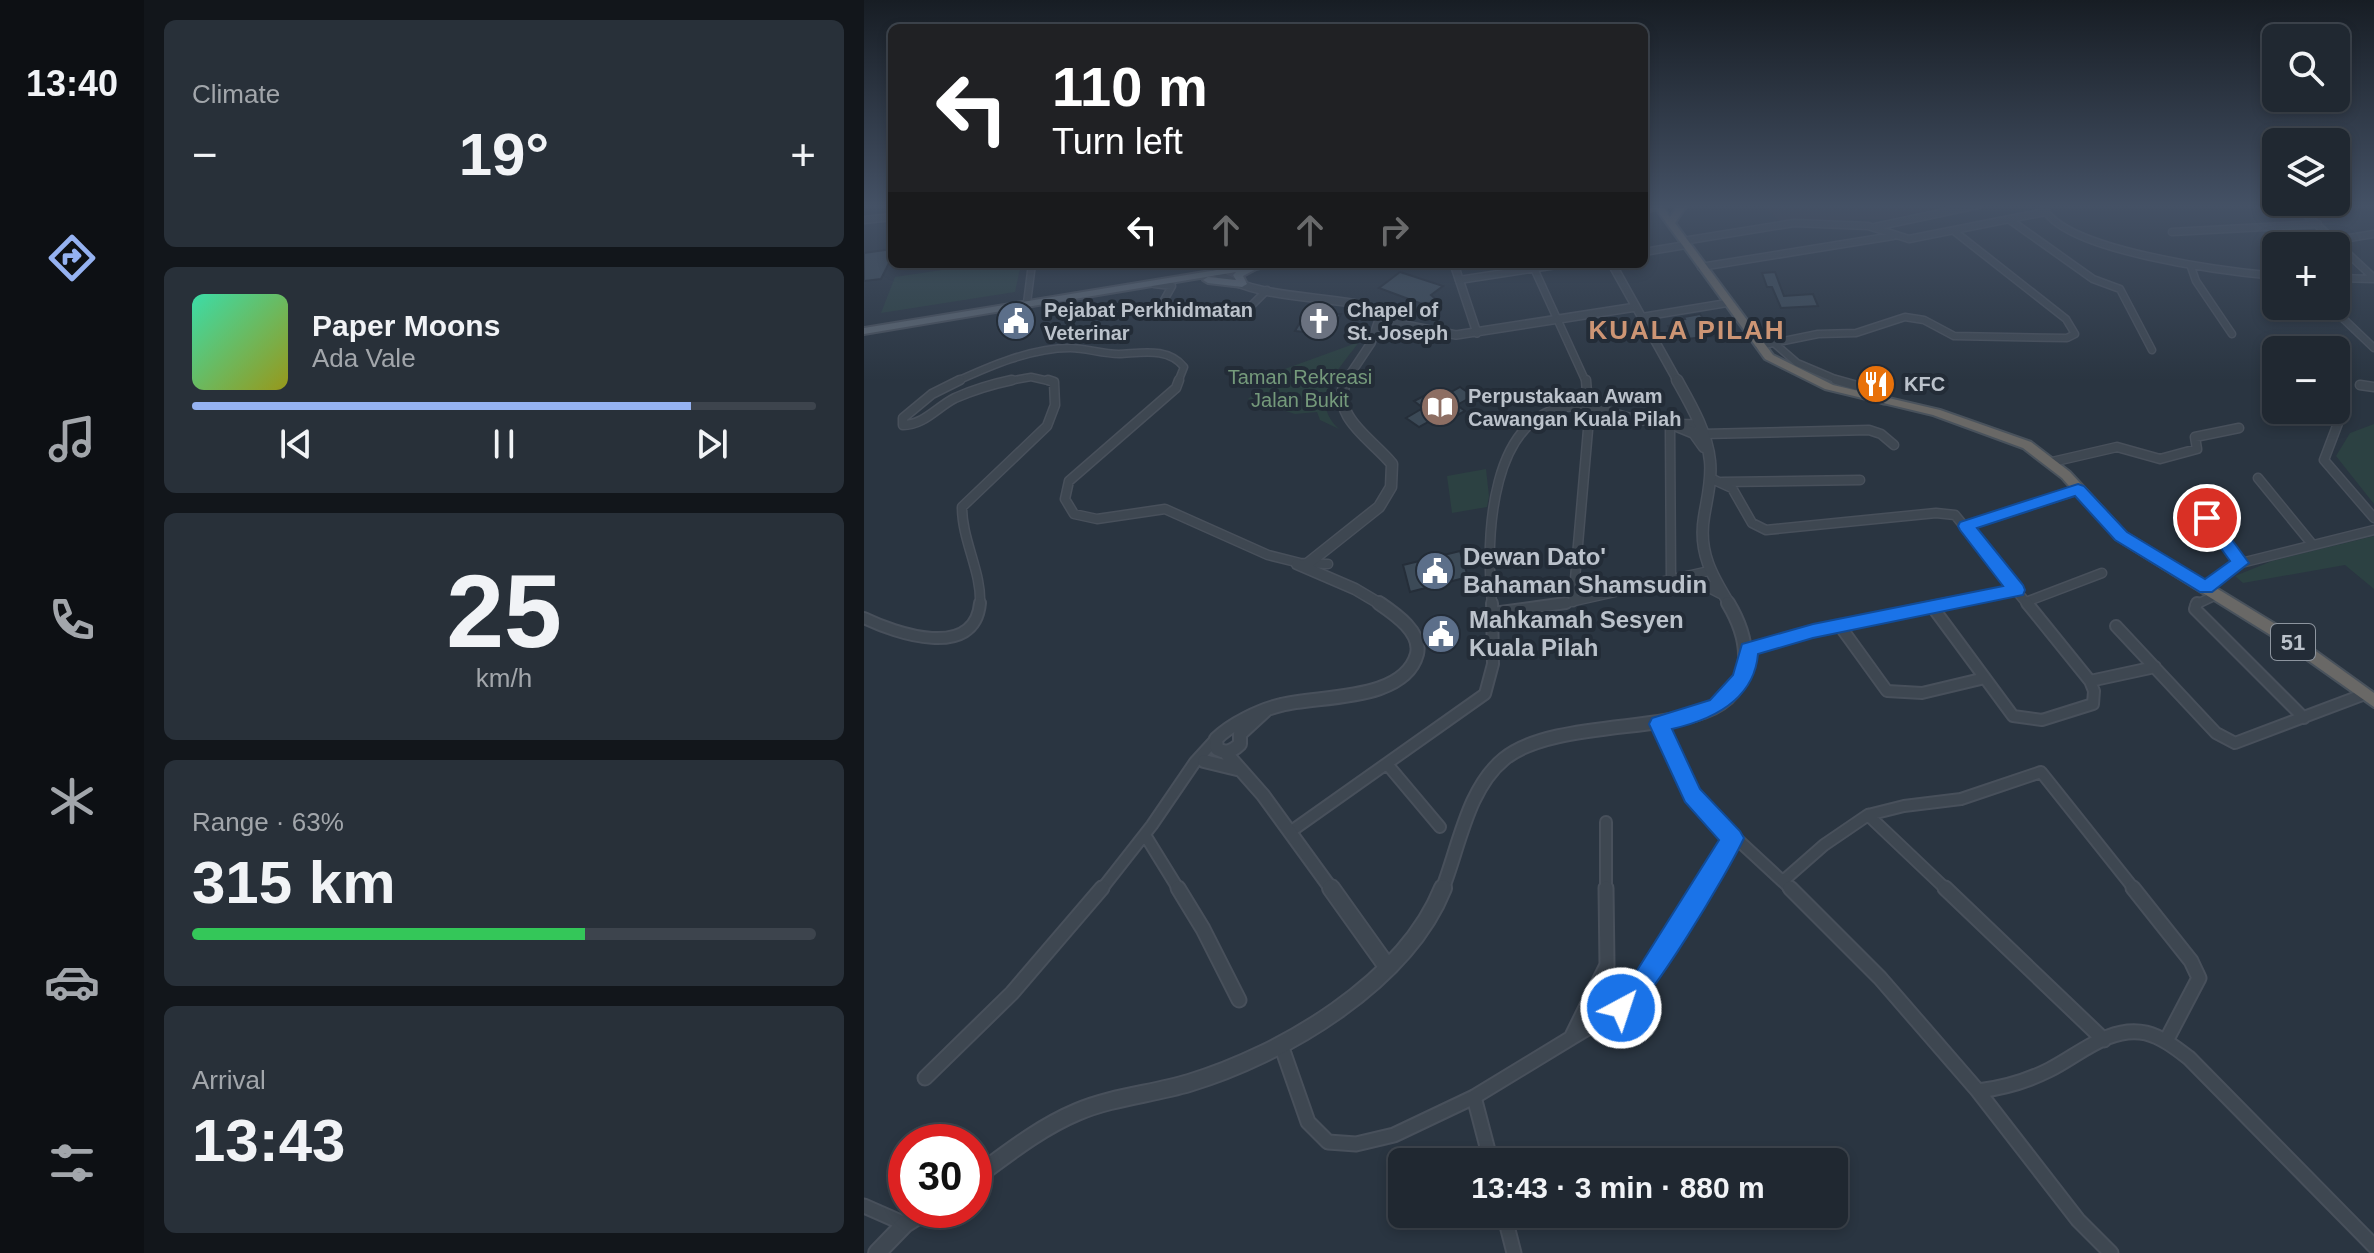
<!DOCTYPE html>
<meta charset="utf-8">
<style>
:root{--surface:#202831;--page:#283039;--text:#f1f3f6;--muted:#a2a6ab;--line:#3d444d;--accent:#95b2f1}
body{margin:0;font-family:Helvetica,sans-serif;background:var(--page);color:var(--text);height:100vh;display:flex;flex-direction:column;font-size:30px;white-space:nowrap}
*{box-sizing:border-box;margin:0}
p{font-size:26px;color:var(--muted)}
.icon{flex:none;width:44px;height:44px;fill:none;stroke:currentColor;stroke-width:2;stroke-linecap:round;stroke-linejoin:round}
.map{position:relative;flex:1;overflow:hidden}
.panel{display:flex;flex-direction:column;gap:20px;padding:20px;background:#12161b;width:720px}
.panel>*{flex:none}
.guide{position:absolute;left:24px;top:24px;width:760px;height:244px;border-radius:12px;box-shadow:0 4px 12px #0003,0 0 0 2px var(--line);background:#202124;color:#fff;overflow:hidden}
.controls{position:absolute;left:1398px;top:24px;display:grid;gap:16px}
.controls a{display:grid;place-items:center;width:88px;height:88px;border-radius:12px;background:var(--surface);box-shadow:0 4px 12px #0003,0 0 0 2px var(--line);font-size:40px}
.speed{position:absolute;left:24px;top:1124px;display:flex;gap:16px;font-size:40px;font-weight:700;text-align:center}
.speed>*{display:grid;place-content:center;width:104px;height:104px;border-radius:50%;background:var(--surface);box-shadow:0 4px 12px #0003,0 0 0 2px var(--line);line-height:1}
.speed .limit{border:12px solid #d22;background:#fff;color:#111}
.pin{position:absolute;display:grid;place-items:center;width:68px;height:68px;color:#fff;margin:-34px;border:4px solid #fff;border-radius:50%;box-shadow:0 2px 8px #0007}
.me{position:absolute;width:88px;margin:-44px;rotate:40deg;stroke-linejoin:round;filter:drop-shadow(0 0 6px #0008)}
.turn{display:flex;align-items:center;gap:28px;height:168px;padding:0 32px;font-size:36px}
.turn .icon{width:104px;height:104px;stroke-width:2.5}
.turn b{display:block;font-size:56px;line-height:68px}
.lanes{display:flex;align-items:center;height:76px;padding:0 32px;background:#0003;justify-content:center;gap:40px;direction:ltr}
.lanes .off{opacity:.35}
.big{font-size:60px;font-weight:800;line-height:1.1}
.panel .widget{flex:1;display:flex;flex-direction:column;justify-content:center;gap:12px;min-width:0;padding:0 28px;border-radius:12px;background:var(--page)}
.panel .dial{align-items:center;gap:0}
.dial b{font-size:104px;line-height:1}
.song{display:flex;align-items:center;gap:24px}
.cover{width:96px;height:96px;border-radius:12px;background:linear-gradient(135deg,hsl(160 70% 55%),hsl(60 70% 35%))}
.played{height:8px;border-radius:4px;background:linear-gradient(90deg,var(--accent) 80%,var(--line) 80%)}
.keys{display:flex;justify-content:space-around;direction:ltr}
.heat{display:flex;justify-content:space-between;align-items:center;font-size:44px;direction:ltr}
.charge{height:12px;border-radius:6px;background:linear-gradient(90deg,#34c759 63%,var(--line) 0)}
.trip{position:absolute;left:524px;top:1148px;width:460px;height:80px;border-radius:12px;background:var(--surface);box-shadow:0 4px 12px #0003,0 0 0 2px var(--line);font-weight:800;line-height:80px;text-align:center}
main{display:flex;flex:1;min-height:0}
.dock{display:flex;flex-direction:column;width:144px;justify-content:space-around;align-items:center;background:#0d1014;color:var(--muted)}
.dock .icon{width:56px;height:56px}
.dock .on{color:var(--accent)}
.dock b{font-size:36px;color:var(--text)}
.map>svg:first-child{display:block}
</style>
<main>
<nav class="dock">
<b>13:40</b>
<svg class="icon on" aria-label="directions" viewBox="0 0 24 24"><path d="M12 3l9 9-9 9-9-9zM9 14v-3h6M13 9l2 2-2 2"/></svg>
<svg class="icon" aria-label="music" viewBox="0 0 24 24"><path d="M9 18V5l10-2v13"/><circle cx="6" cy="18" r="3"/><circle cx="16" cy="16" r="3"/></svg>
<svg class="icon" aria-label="phone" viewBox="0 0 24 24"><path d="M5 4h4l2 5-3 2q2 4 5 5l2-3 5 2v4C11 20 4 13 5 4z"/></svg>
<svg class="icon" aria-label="climate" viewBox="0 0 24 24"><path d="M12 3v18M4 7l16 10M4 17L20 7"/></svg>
<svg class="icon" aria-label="car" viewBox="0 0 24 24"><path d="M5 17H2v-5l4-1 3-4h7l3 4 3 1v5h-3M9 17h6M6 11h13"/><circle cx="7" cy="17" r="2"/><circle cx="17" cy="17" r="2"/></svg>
<svg class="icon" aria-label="filters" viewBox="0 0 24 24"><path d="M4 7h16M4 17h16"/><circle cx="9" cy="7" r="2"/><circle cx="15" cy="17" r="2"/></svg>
</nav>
<section class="panel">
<div class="widget"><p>Climate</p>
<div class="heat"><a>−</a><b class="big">19°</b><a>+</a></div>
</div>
<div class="widget">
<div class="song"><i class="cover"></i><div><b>Paper Moons</b><p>Ada Vale</p></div></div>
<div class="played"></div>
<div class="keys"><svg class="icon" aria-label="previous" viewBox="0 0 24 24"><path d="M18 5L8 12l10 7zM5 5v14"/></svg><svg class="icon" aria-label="pause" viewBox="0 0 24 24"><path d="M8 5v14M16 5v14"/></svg><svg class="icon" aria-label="next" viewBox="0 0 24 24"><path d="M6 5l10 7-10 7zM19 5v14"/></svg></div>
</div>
<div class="widget dial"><b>25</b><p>km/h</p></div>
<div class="widget"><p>Range · 63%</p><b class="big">315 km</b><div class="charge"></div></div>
<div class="widget"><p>Arrival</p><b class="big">13:43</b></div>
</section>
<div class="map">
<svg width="1510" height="1253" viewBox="0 0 1510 1253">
<rect width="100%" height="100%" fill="#2a3541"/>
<!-- medical -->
<path fill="#363543" d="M1072,205L1076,208L1023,219L915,221L900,205Z"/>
<!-- green -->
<path fill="#2c4142" d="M118,264H157L151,292L17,313L31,277Z
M495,342C476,368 443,400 475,429L456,420L453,412L431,414L384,399L418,370Z
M1510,424V504L1472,456L1486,433Z
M622,469L625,496L623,507L588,513L583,476Z
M1510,536V589L1481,565L1379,583L1371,576L1408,561Z"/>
<!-- building -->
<path fill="#3c4a57" stroke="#252e39" stroke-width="2" d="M28,249V257L17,279L0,281V253Z
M536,272L579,286L567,295L574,301L566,307L515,288Z
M911,272L920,296L949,294L954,306L917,308L908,287H903L898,273Z
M442,312L467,314H477L471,326L444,324L440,332L431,331Z
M836,314L852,336L812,340L804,326L815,324L813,320L821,319L820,317Z
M596,387L609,396L593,405L601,411L590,417L582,412L555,427L542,418L559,408L550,401L564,394L573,400Z
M596,551L604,577L546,592L539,565Z"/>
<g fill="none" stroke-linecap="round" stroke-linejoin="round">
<defs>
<path id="minor-far3" d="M1179,205C1192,251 1368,272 1412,276
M1432,205L1510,278
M0,220L28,217
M1146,220L1229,279L1256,289L1288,350
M1011,227L1114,205
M1308,232L1454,224
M1473,240L1510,234
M819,241L930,223L1004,226L1045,239L1181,212
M780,252L822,245
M668,264L722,382
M837,267L1029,236
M1327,267L1332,281L1368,334
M1472,278L1510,279
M595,280L699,264
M290,284L308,286L294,311L297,313L382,311L403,290
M163,303L168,264
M1466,306L1510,348
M778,317L863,303
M910,343L933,363L978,382
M895,346L954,334L992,333L1041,317L1060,320L1090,336L1203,338L1211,334L1202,319L1090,231
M91,382C126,366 167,348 206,348C222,348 238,354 255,354C278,353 304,347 320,367L314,382
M139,382L167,377L189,382"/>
<path id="minor-far2" d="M96,380L68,394L39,418V425C60,425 73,407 91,398C109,390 129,384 148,380
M315,380L312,388L205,481L201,499L210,514L233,519L301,509L404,555L436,563L464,564
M972,380L1022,394L1020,400
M1496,385L1510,387
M715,406L723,393L722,380
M1469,410L1476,418L1460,460L1510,518
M806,425L807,581
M839,434L1005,430L1017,434L1030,445
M1188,462L1253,447L1296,459L1333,449L1331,437L1375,428
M846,478L868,488L888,523L902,530L1072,513L1091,515L1164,605
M1394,478L1448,544
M858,482L996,480
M1327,496L1377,563
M1102,526L1214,490
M1342,587L1377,563L1510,530
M709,602L726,407
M1162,602L1238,573
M116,605C118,572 98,541 98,507L183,426L191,405L190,382L184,380
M628,605C622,541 623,405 716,406C732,406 747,413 763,417C787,423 811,425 836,424
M693,605L845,571
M1076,605L1152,590
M1331,605L1354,594"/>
<path id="minor-far1" d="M1333,603L1331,609L1440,718
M1070,609L1149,716L1178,720L1229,704L1230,691L1226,681L1163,603
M629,613L702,603
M0,618C31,633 111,661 116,603
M976,626L1023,691L1058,693L1121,678
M1252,626L1352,733L1371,743L1501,694
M885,649L949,631L1086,603
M1226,681L1291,667
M795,724L820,782L834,803L928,890
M523,764L576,827
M1004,815L1040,806L1097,799L1177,772L1271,890
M742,822V890
M426,832L621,694L629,664L628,603
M281,835L315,890
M919,881L960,845L1004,815L1083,890
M237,890L288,825L331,762L352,739
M837,890L869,838"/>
<path id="minor" d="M314,888L339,929L375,1000
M926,888L1016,978L1114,1091C1139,1088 1163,1081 1185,1070C1215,1055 1246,1025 1282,1033C1298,1037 1312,1048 1325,1058L1510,1246
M1081,888L1240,1040
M1269,888L1327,961L1335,978L1302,1041
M707,1038L757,1008L781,981L838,888
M417,1045L444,1122L464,1142L492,1144L530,1135L610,1097L707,1038L743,965L742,888
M61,1078L148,993L238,888
M1114,1091L1214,1220L1247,1253
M610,1097L627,1162
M0,1206L41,1224
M640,1214L650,1253"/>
<path id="tertiary-far3" d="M350,264L352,273C394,297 440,295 487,303C495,304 503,308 511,310
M590,264L613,333
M748,264L814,382
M505,309L515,320L592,335L772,307
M481,382L507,343L515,320"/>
<path id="tertiary-far2" d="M813,380C827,405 843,432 846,461C848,480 843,498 840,517C834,552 848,576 866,605
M813,426L830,433L840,447
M433,564L491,589L518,605
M442,565L515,507L527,487L528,464C508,439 466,417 482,380
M826,577L857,593"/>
<path id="tertiary-far1" d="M402,710L376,734V744C369,751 362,754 353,749L352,739C367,724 396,710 417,705C455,695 540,702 553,654C558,632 531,614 515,603
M361,752L399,795L468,890
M340,761L373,769
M578,890C595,848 603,789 640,759C681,725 779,730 830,715C890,699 891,648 864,603"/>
<path id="tertiary" d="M467,888L522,965
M110,1178C143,1154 175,1128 213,1112C248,1097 288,1094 325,1083C418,1055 541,983 579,888
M13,1253L41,1224L63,1210"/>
<path id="primary" d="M788,205H804L780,213V207Z
M389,264H411L392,269L379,276L383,284L378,287L344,283L339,280L344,277L372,280L369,275L372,272L0,334V328Z"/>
<path id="trunk" d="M798,205L806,217L814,205H823L811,223L909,355L969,385L1076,410L1167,442L1206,472L1262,533L1431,636L1510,693V707L1421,644L1252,539L1198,478L1159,448L1069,415L961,389L901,359L790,206Z"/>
</defs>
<!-- minor-far3 casing -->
<use href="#minor-far3" stroke="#48505b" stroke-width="9"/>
<!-- minor-far2 casing -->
<use href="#minor-far2" stroke="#48505b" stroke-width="11"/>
<!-- minor-far1 casing -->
<use href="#minor-far1" stroke="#48505b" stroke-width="14"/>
<!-- minor casing -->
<use href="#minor" stroke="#48505b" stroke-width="17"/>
<!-- tertiary-far3 casing -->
<use href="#tertiary-far3" stroke="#48505b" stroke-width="10"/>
<!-- tertiary-far2 casing -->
<use href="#tertiary-far2" stroke="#48505b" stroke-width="13"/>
<!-- tertiary-far1 casing -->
<use href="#tertiary-far1" stroke="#48505b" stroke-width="16"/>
<!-- tertiary casing -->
<use href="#tertiary" stroke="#48505b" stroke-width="20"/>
<!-- primary casing -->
<use href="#primary" stroke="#48505b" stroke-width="4"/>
<!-- trunk casing -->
<use href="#trunk" stroke="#49525c" stroke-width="4"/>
<!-- minor-far3 -->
<use href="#minor-far3" stroke="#3e4751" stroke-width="6"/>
<!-- minor-far2 -->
<use href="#minor-far2" stroke="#3e4751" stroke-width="8"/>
<!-- minor-far1 -->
<use href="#minor-far1" stroke="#3e4751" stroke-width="10"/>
<!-- minor -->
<use href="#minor" stroke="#3e4751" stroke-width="13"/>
<!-- tertiary-far3 -->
<use href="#tertiary-far3" stroke="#3e4751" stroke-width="7"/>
<!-- tertiary-far2 -->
<use href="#tertiary-far2" stroke="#3e4751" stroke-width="10"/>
<!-- tertiary-far1 -->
<use href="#tertiary-far1" stroke="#3e4751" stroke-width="12"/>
<!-- tertiary -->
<use href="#tertiary" stroke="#3e4751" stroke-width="16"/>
<!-- primary -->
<use href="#primary" fill="#5c6671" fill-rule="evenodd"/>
<!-- trunk -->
<use href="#trunk" fill="#696866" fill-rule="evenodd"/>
</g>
<!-- sky -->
<linearGradient id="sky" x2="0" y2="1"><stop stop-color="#171d24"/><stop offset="0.54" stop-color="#445165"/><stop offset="1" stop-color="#445165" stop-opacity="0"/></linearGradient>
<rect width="1510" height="381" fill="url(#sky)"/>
<!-- route -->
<path fill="#1a73e8" stroke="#114b97" stroke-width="2" d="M1214,484L1220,486L1263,532L1341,579L1366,561L1338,522V514H1349L1385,563L1348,592H1336L1251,540L1211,496L1113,528L1159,585L1161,590L1159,595L949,638L894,654C890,701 847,720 808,729L836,789L876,831L880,838C866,869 782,1011 757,1021L748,1017L745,1008L772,972L855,840L821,802L785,724L788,718L846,700L869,675L878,644L949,624L1139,586L1096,530L1094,526L1096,522Z"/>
<!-- icons -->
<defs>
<symbol id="civic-disc" viewBox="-11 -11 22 22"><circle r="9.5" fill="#5c6f8a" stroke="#232c37"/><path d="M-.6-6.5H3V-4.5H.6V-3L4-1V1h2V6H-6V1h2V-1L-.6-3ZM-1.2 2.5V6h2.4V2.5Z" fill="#fff"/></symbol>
<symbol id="church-disc" viewBox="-11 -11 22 22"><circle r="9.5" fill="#6b7280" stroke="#232c37"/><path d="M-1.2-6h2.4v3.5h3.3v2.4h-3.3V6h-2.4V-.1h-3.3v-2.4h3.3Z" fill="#fff"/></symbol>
<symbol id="restaurant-disc" viewBox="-11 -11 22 22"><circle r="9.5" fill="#e8710a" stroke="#232c37"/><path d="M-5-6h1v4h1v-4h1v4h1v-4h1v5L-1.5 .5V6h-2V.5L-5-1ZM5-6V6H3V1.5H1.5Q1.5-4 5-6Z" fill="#fff"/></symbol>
<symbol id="library-disc" viewBox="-11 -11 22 22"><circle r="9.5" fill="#8d6e63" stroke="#232c37"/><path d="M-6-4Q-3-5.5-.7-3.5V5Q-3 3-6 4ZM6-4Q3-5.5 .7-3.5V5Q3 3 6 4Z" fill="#fff"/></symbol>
</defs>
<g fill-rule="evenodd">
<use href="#civic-disc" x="130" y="299" width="44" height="44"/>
<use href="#church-disc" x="433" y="299" width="44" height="44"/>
<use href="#restaurant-disc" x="990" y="362" width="44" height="44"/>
<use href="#library-disc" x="554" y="385" width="44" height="44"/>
<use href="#civic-disc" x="549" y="549" width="44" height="44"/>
<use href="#civic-disc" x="555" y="612" width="44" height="44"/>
</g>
<g text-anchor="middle" stroke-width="8" stroke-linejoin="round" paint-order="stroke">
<!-- far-poi labels -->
<g font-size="20" font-weight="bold" fill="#bbc2cb" stroke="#232c37" text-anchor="start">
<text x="180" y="317">Pejabat Perkhidmatan<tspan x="180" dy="23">Veterinar</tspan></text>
<text x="483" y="317">Chapel of<tspan x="483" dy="23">St. Joseph</tspan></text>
<text x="1040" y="391">KFC</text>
<text x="604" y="403">Perpustakaan Awam<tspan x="604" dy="23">Cawangan Kuala Pilah</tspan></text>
</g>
<!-- far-park labels -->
<g font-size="20" fill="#759a7b" stroke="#232c37">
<text x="436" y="384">Taman Rekreasi<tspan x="436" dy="23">Jalan Bukit</tspan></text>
</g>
<!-- shield labels -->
<rect fill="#232c37" stroke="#8d959f" stroke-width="2" x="1407" y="624" width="44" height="36" rx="6"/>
<g font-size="22" font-weight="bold" fill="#bbc2cb">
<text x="1429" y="650">51</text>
</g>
<!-- poi labels -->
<g font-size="24" font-weight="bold" fill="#bbc2cb" stroke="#232c37" text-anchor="start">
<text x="599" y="565">Dewan Dato'<tspan x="599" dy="28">Bahaman Shamsudin</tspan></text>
<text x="605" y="628">Mahkamah Sesyen<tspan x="605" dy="28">Kuala Pilah</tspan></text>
</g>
<!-- far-district labels -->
<g font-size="26" font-weight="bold" letter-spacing="2" fill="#cd9574" stroke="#232c37">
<text x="823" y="339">KUALA PILAH</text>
</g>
</g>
</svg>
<div class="controls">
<a><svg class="icon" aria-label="search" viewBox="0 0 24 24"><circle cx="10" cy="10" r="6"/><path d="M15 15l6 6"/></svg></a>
<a><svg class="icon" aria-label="layers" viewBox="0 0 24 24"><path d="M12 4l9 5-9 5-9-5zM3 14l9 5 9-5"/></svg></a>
<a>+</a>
<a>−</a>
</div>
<div class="speed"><div class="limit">30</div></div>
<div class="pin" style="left:1343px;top:518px;background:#d93025"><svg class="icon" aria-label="arrive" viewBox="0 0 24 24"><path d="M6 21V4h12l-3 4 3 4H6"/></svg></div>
<svg class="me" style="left:757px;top:1008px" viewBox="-20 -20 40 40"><circle r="17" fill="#1a73e8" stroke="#fff" stroke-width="3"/><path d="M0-11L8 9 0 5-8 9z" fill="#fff"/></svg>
<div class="trip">13:43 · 3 min · 880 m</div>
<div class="guide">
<div class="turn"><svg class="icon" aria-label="left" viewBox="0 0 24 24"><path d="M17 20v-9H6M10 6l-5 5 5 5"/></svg><div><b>110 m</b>Turn left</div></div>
<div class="lanes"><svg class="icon" aria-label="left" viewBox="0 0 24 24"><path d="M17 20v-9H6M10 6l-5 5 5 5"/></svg><svg class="icon off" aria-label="ahead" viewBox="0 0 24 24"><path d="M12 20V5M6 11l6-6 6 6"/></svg><svg class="icon off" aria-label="ahead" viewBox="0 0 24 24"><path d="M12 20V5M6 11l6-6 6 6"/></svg><svg class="icon off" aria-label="right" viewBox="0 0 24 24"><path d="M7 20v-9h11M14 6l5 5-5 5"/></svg></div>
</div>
</div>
</main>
